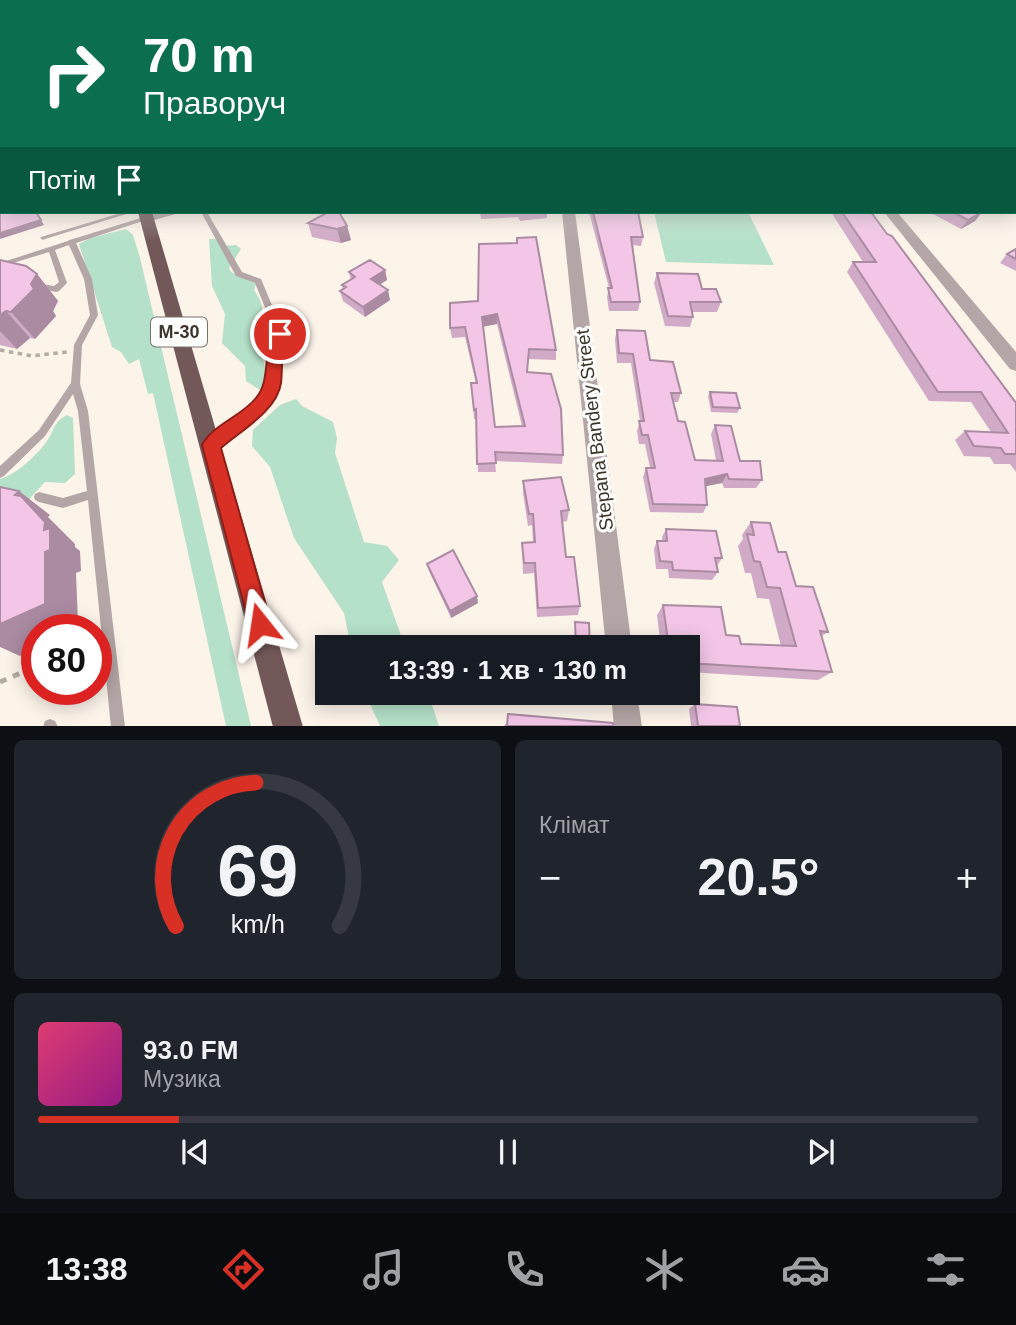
<!DOCTYPE html>
<html lang="uk">
<meta charset="utf-8">
<style>
:root{--surface:#171b24;--page:#20242c;--text:#f1f3f6;--muted:#9ea1a6;--line:#363941;--accent:#d93025}
body{margin:0;font-family:Arial,sans-serif;background:var(--page);color:var(--text);height:100vh;display:flex;flex-direction:column;font-size:26px;white-space:nowrap}
*{box-sizing:border-box;margin:0}
p{font-size:23px;color:var(--muted)}
.icon{flex:none;width:38px;height:38px;fill:none;stroke:currentColor;stroke-width:2;stroke-linecap:round;stroke-linejoin:round}
.map{position:relative;height:726px;overflow:hidden}
.details{display:flex;flex-direction:column;gap:14px;padding:14px;background:#0d0f14;flex:1}
.details>*{flex:none}
.top-card{position:absolute;left:0px;top:0px;width:1017px;height:214px;box-shadow:0 4px 18px #0003;background:#0b6e4f;color:#fff;overflow:hidden}
.speed{position:absolute;left:21px;top:614px;display:flex;gap:14px;font-size:35px;font-weight:700;text-align:center}
.speed>*{display:grid;place-content:center;width:91px;height:91px;border-radius:50%;background:var(--surface);box-shadow:0 4px 18px #0003;line-height:1}
.speed .limit{border:10px solid #d22;background:#fff;color:#111}
.pin{position:absolute;display:grid;place-items:center;width:60px;height:60px;color:#fff;margin:-30px;border:4px solid #fff;border-radius:50%;box-shadow:0 2px 7px #0007}
.me{position:absolute;width:77px;margin:-38px;rotate:345deg;stroke-linejoin:round;filter:drop-shadow(0 0 5px #0008)}
.turn{display:flex;align-items:center;gap:24px;height:147px;padding:0 28px;font-size:32px}
.turn .icon{width:91px;height:91px;stroke-width:2.5}
.turn b{display:block;font-size:49px;line-height:60px}
.then{display:flex;align-items:center;height:66px;padding:0 28px;background:#0003;gap:14px;font-size:26px}
.big{font-size:52px;font-weight:800;line-height:1.1}
.details .card{flex:1;display:flex;flex-direction:column;justify-content:center;gap:10px;min-width:0;padding:0 24px;border-radius:10px;background:var(--page)}
.details .dial{align-items:center;gap:0}
.dial svg{height:182px;overflow:visible;fill:none;stroke:var(--line);stroke-width:7;stroke-linecap:round;text-anchor:middle}
.dial text{fill:var(--text);stroke:none}
.song{display:flex;align-items:center;gap:21px}
.cover{width:84px;height:84px;border-radius:10px;background:linear-gradient(135deg,hsl(340 70% 55%),hsl(310 70% 35%))}
.played{height:7px;border-radius:4px;background:linear-gradient(90deg,var(--accent) 15%,var(--line) 15%)}
.keys{display:flex;justify-content:space-around;direction:ltr}
.heat{display:flex;justify-content:space-between;align-items:center;font-size:38px;direction:ltr}
.details .tiles{flex:1;display:grid;gap:14px;grid-template-columns:1fr 1fr}
.card:last-child{grid-column:span 2}
.trip{position:absolute;left:315px;top:635px;width:385px;height:70px;border-radius:0px;background:var(--surface);box-shadow:0 4px 18px #0003;font-weight:800;line-height:70px;text-align:center}
.menu{display:flex;height:112px;justify-content:space-around;align-items:center;background:#090b0e;color:var(--muted)}
.menu .icon{width:49px;height:49px}
.menu .on{color:var(--accent)}
.menu b{font-size:32px;color:var(--text)}
.map>svg:first-child{display:block}
</style>
<div class="map">
<svg width="1016" height="727" viewBox="0 0 1016 727">
<rect width="100%" height="100%" fill="#fcf3e9"/>
<!-- green -->
<path fill="#b5e0c9" d="M654,212H764L749,214L774,265L666,262Z
M126,229L133,235L140,258L251,726H226L153,393L148,394L139,359L129,364L121,352L112,347L79,244L90,238Z
M209,239H217L220,246L236,245L241,249L229,268L231,272L256,284L254,290C273,317 253,319 258,344C261,357 267,369 269,383L260,390L246,381L245,366L222,343L225,314L212,286Z
M296,399L302,406L333,422L337,438L335,453L364,542L387,546L399,560L382,582L405,647H351L344,613L294,538L270,467L252,446L253,430L280,405Z
M67,415L73,418L75,474L65,483L45,482L21,508L0,504V479C17,474 36,456 47,441C55,430 53,422 67,415Z
M365,693H428L439,726H380Z"/>
<g fill="none" stroke-linecap="round" stroke-linejoin="round">
<!-- path-far1 -->
<path stroke="#b4aca2" stroke-width="3.5" stroke-dasharray="4.5 4.5" stroke-linecap="butt" d="M0,350L32,356L67,352"/>
<!-- path -->
<path stroke="#b4aca2" stroke-width="5" stroke-dasharray="7 7" stroke-linecap="butt" d="M0,682L37,666"/>
<!-- service -->
<path fill="#b4a5a6" fill-rule="evenodd" d="M124,212H133L45,239L43,240L40,238L41,237Z
M201,212H207L242,272L261,279L284,334L279,352L278,383L273,395L260,413L241,429L211,449L207,448L206,445L207,442C229,427 263,410 269,382C272,366 269,350 276,334L255,283L236,276Z
M147,216L150,218L149,219L76,243L92,279L98,315L82,345L80,384L88,411L125,727H111L88,500L63,508L39,502L35,500L34,497L35,494L39,492L63,498L87,491L78,411L73,394L45,436L4,476L0,478V466L39,430L71,383L74,345L90,315L84,279L69,245L55,250L67,283L59,291L56,292L33,287L32,285L36,283L54,286L59,282L49,252L0,267V263L68,241L69,240L73,239Z
M50,719L55,721L58,727H43L45,721Z"/>
<!-- minor -->
<path fill="#b4a5a6" fill-rule="evenodd" d="M158,212H183L147,222L140,218Z
M562,212H575L632,648H606Z
M884,212H897L1016,352V371L1010,369Z
M611,693H637L642,727H614Z"/>
<!-- trunk -->
<path fill="#73585a" fill-rule="evenodd" d="M138,212H152L303,727H273Z"/>
</g>
<!-- wall -->
<path fill="#d1aac7" fill-rule="evenodd" d="M480,212H547V218L520,221L518,217L481,219Z
M589,212H638L643,237L641,246L633,245L640,302L638,311H609L607,297L609,288Z
M831,212H871L887,234L1016,403V472L1010,464H994L990,457L964,456L955,440L965,431L991,432L971,402L929,401L847,272L853,262H863Z
M934,212H982L975,221L961,229L933,214Z
M308,223L347,226L351,240L341,243L312,237Z
M1016,249V271L1000,263L1007,254Z
M0,260L37,274L58,301L53,311L56,316L35,339L30,338L17,349L0,345Z
M385,270L387,280L380,284L390,300L365,317L343,301L340,291L343,289L342,285L351,280L349,272Z
M657,273L702,289L721,302L717,312H692L693,317L690,327L665,326L654,283Z
M478,301L556,350V360L528,359V372L563,455L562,464L495,461L496,472H478L476,419H474L471,383H476L465,337L452,338L450,328ZM497,324L522,426L495,427L483,326Z
M617,330L650,360L681,393L678,402H673L678,421L695,460H716L711,434L715,425L740,461L762,480L756,488H724L722,483L706,486L707,505L703,513L650,512L643,477L646,468H650L645,444H639L637,431L640,421L631,363H617L615,339Z
M710,392L740,408L737,413L711,412L708,396Z
M523,481L569,510L567,521L562,522L566,557L580,606L578,615L537,617L534,573L523,574L522,543L533,542L532,525L528,526L523,493Z
M751,522L778,552L796,586L828,632L822,636L832,672L818,680L688,672V648H661L657,615L663,605L726,635L741,644L781,646L769,599L757,598L751,573H745L738,546L743,539L742,535Z
M666,529L722,558L717,566L718,572L712,580L669,578L668,569H656L654,549L657,541H662V537Z
M427,564L478,603L451,618L429,571Z
M695,704L740,726H691L689,709Z"/>
<!-- shaded-wall -->
<path fill="#aa8ba2" d="M36,212L44,225L0,239V233Z
M982,212L975,221L961,229L968,220Z
M347,226L351,240L341,243L337,229Z
M385,270L387,280L373,289L371,279Z
M37,274L58,301L53,311L56,316L35,339L11,312Z
M388,290L390,300L365,317L363,307Z
M6,311L30,338L17,349L0,331V315Z
M497,314V324L482,327V317Z
M727,474L722,483L701,487L705,479Z
M19,491L50,515L48,517L75,544V547L80,551L81,571L76,573L78,623L63,630H37L36,648L20,656L0,647V613L44,530L15,495Z
M477,596L478,603L451,618L450,611Z"/>
<!-- building -->
<path fill="#f3c6e7" stroke="#aa8ba2" stroke-width="2" fill-rule="evenodd" d="M0,158L2,160V212H36L41,220L0,233Z
M328,212H339L347,226L337,229L308,223Z
M593,212H638L643,237H631L640,302H611L608,288H612Z
M842,212H871L887,234L892,236L1016,403V454H1005L1001,448L974,446L965,431L1008,433L981,392H938L853,262H876Z
M953,212H982L968,220Z
M536,237L556,350L529,349L527,372L551,374L561,409L563,455L495,452L496,463L477,464L476,409L474,410L471,383H477L465,327L450,328V303L478,301L479,244L517,243V238ZM497,314L525,426L495,427L482,317Z
M1016,249V259L1007,254Z
M0,260L26,266L37,274L31,284L34,289L11,312L6,311L0,315Z
M370,260L385,270L371,279L388,290L363,307L340,291L346,287L342,285L355,277L349,272Z
M657,273L698,274L702,289H716L721,302H690L693,317L668,316Z
M617,330L645,331L650,360L673,362L681,393H671L678,421L685,422L695,460L723,461L715,425L731,426L740,461H760L762,480L729,479L727,474L705,479L707,505L653,504L646,468H655L648,435H642L639,421H644L633,354L619,353Z
M710,392L736,393L740,408L713,407Z
M561,477L569,510L561,511L566,557H574L580,606L538,608L535,563H524L522,543L535,542L533,514H529L523,481Z
M0,487L19,491L15,495L21,496L45,522L44,530L50,528V550L45,552V604L0,624Z
M751,522L770,523L778,552H786L796,586L813,587L828,632L820,631L832,672L688,663V648H669L663,605L721,607L726,635L739,636L741,644L796,646L780,588L767,587L760,562L754,561L747,534L754,535Z
M666,529L716,531L722,558H715L718,572L673,570L672,562L660,561L657,541H667Z
M453,550L477,596L450,611L427,564Z
M575,622L589,623L590,648H576Z
M695,704L737,707L740,726H698Z
M508,714L613,723V726H505L507,725Z"/>
<!-- sky -->
<linearGradient id="sky" x2="0" y2="1"><stop stop-color="#7ab2d9"/><stop offset="0.58" stop-color="#fefaf5"/><stop offset="1" stop-color="#fefaf5" stop-opacity="0"/></linearGradient>
<rect width="1016" height="241" fill="url(#sky)"/>
<!-- route -->
<path fill="#d93025" stroke="#8d1f18" stroke-width="2" d="M280,329L288,334C280,351 283,365 281,383C277,411 240,431 221,448L271,624L268,632L260,636L252,632L249,624L202,445C212,425 242,416 256,398C271,381 262,353 275,330Z"/>
<g text-anchor="middle" stroke-width="6" stroke-linejoin="round" paint-order="stroke">
<!-- shield labels -->
<rect fill="#fff" stroke="#77726b" stroke-width="2" x="151" y="317.5" width="56" height="29" rx="5"/>
<g font-size="18" font-weight="bold" fill="#3d352b">
<text x="179" y="338">М-30</text>
</g>
<!-- street labels -->
<g font-size="19" fill="#3d352b" stroke="#fff">
<text transform="translate(594 430) rotate(-97)" y="7">Stepana Bandery Street</text>
</g>
</g>
</svg>
<div class="speed"><div class="limit">80</div></div>
<div class="pin" style="left:280px;top:334px;background:#d93025"><svg class="icon" aria-label="arrive" viewBox="0 0 24 24"><path d="M6 21V4h12l-3 4 3 4H6"/></svg></div>
<svg class="me" style="left:260px;top:624px" viewBox="-20 -20 40 40"><path d="M0-17L14 15 0 8-14 15z" fill="#d93025" stroke="#fff" stroke-width="4"/></svg>
<div class="trip">13:39 · 1 хв · 130 m</div>
<div class="top-card">
<div class="turn"><svg class="icon" aria-label="right" viewBox="0 0 24 24"><path d="M7 20v-9h11M14 6l5 5-5 5"/></svg><div><b>70 m</b>Праворуч</div></div>
<div class="then">Потім<svg class="icon" aria-label="arrive" viewBox="0 0 24 24"><path d="M6 21V4h12l-3 4 3 4H6"/></svg></div>
</div>
</div>
<section class="details">
<div class="tiles">
<div class="card dial"><svg viewBox="0 0 100 80">
<path d="M14 69A42 42 0 1 1 86 69"/>
<path d="M14 69A42 42 0 0 1 49 6" stroke="#d93025"/>
<text x="50" y="56" font-size="32" font-weight="700">69</text>
<text x="50" y="72" font-size="11">km/h</text>
</svg></div>
<div class="card"><p>Клімат</p>
<div class="heat"><a>−</a><b class="big">20.5°</b><a>+</a></div>
</div>
<div class="card">
<div class="song"><i class="cover"></i><div><b>93.0 FM</b><p>Музика</p></div></div>
<div class="played"></div>
<div class="keys"><svg class="icon" aria-label="previous" viewBox="0 0 24 24"><path d="M18 5L8 12l10 7zM5 5v14"/></svg><svg class="icon" aria-label="pause" viewBox="0 0 24 24"><path d="M8 5v14M16 5v14"/></svg><svg class="icon" aria-label="next" viewBox="0 0 24 24"><path d="M6 5l10 7-10 7zM19 5v14"/></svg></div>
</div>
</div>
</section>
<nav class="menu">
<b>13:38</b>
<svg class="icon on" aria-label="directions" viewBox="0 0 24 24"><path d="M12 3l9 9-9 9-9-9zM9 14v-3h6M13 9l2 2-2 2"/></svg>
<svg class="icon" aria-label="music" viewBox="0 0 24 24"><path d="M9 18V5l10-2v13"/><circle cx="6" cy="18" r="3"/><circle cx="16" cy="16" r="3"/></svg>
<svg class="icon" aria-label="phone" viewBox="0 0 24 24"><path d="M5 4h4l2 5-3 2q2 4 5 5l2-3 5 2v4C11 20 4 13 5 4z"/></svg>
<svg class="icon" aria-label="climate" viewBox="0 0 24 24"><path d="M12 3v18M4 7l16 10M4 17L20 7"/></svg>
<svg class="icon" aria-label="car" viewBox="0 0 24 24"><path d="M5 17H2v-5l4-1 3-4h7l3 4 3 1v5h-3M9 17h6M6 11h13"/><circle cx="7" cy="17" r="2"/><circle cx="17" cy="17" r="2"/></svg>
<svg class="icon" aria-label="filters" viewBox="0 0 24 24"><path d="M4 7h16M4 17h16"/><circle cx="9" cy="7" r="2"/><circle cx="15" cy="17" r="2"/></svg>
</nav>
